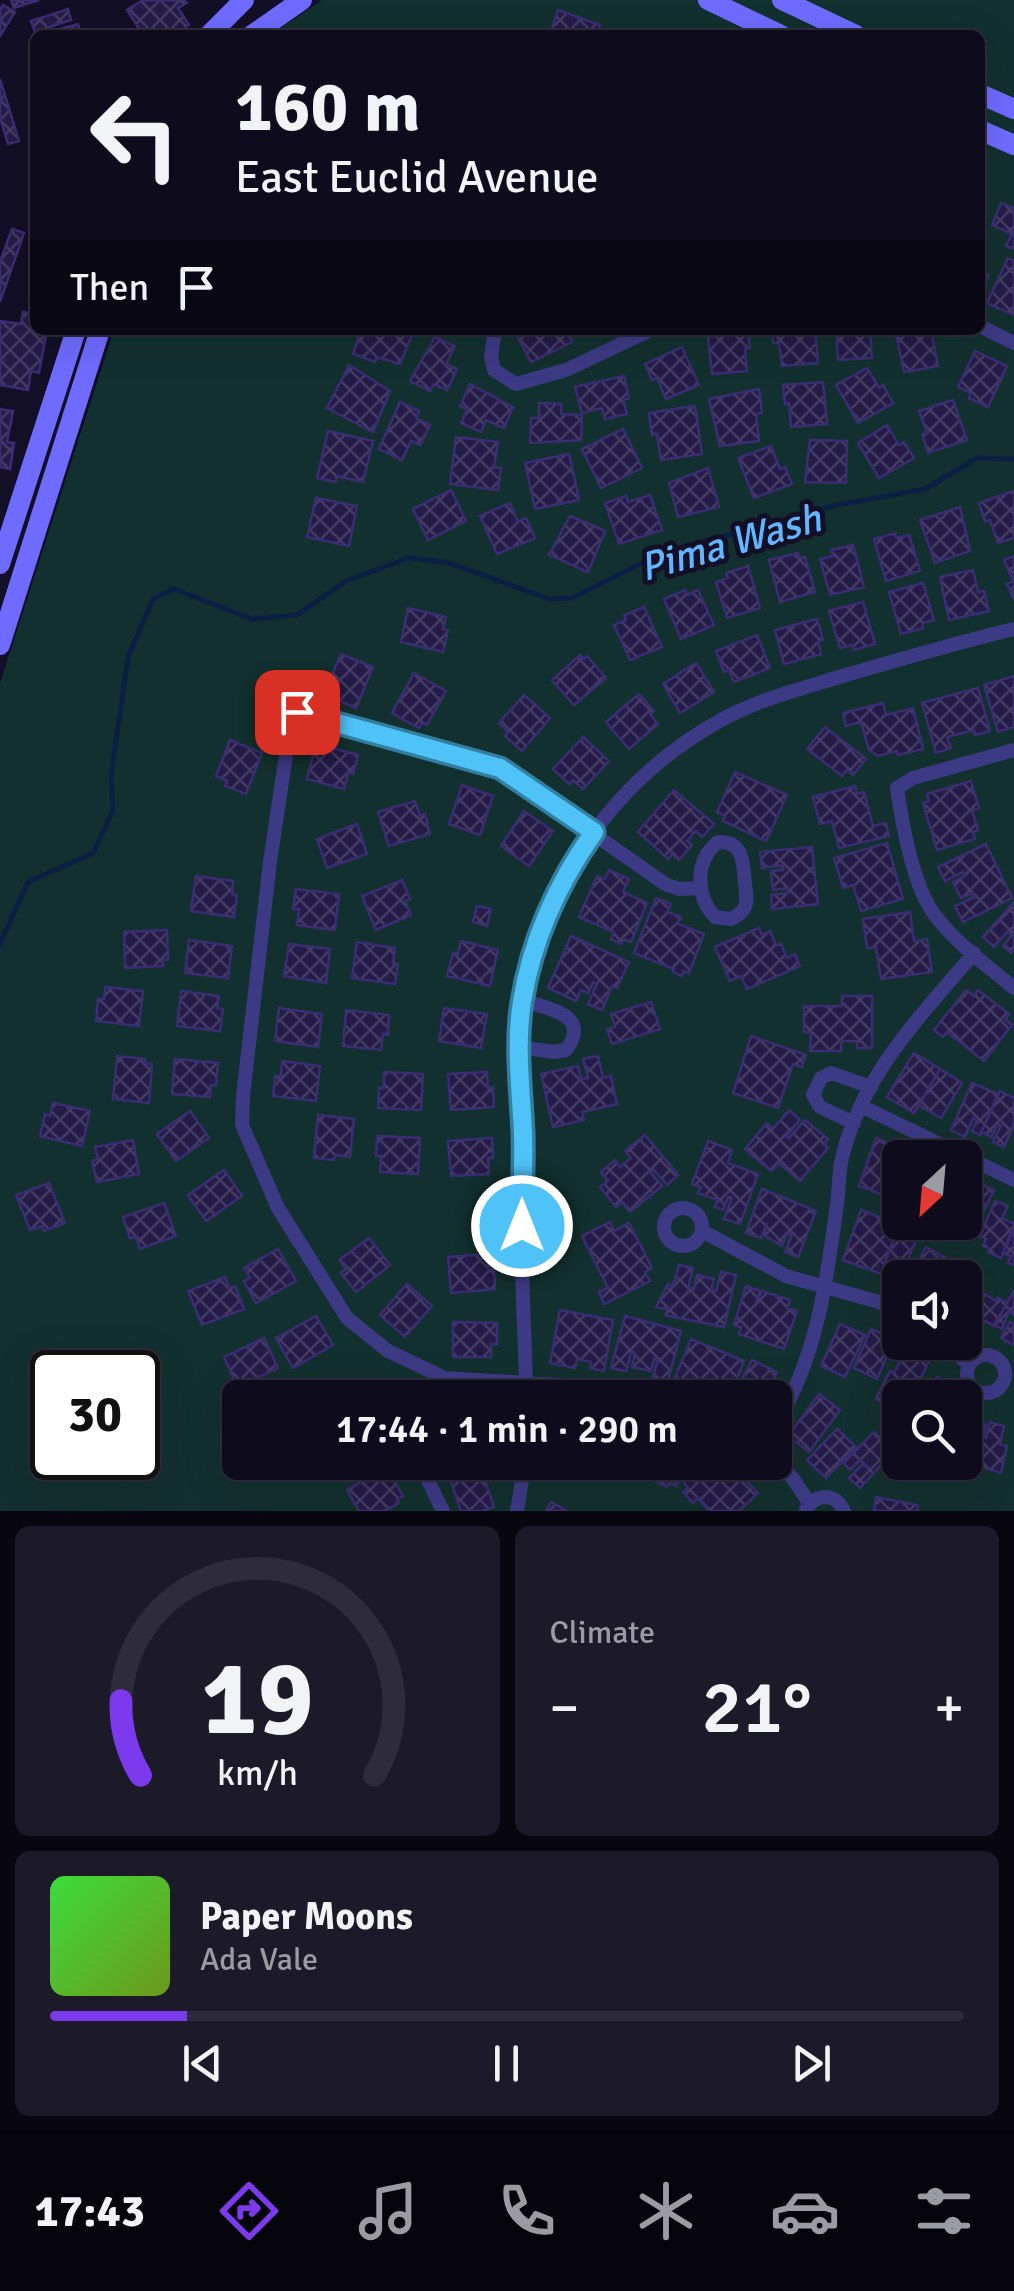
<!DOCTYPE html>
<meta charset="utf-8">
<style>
:root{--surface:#0e0b1c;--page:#1c1929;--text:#f1f3f6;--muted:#9b9ba3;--line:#2e2b3b;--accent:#7c3aed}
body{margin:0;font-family:Signika,sans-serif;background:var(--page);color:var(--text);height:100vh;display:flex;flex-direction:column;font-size:38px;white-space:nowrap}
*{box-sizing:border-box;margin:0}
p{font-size:32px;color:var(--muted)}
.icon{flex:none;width:55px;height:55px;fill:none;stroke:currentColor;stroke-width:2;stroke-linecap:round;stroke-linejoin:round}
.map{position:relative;height:1511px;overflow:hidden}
.side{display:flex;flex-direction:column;gap:15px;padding:15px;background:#08060f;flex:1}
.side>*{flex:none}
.banner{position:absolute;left:30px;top:30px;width:955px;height:305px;border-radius:15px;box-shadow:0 10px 40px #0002,0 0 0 2px var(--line);background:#0e0b1c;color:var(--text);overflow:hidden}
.needle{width:65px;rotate:206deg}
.tools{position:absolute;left:882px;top:1140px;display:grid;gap:20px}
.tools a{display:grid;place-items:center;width:100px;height:100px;border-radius:15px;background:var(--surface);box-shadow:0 10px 40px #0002,0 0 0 2px var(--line);font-size:50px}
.speed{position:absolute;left:30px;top:1350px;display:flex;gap:20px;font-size:50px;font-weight:700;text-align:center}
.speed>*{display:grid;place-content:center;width:130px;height:130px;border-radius:50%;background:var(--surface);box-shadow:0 10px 40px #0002,0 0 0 2px var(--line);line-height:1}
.speed .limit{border:5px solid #111;border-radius:15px;background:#fff;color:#111}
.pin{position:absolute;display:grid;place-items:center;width:85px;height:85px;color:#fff;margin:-42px;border-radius:20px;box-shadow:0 5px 15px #0006}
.me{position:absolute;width:110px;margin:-55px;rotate:0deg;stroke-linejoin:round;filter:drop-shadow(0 0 8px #0008)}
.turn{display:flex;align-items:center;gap:35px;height:210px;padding:0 40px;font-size:45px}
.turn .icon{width:130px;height:130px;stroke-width:2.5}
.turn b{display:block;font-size:70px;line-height:85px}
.then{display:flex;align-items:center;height:95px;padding:0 40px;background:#0003;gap:20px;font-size:38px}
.big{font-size:75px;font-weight:600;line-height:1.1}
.side .card{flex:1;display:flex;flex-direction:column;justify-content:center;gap:15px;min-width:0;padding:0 35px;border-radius:15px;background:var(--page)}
.side .dial{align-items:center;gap:0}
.dial svg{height:260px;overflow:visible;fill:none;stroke:var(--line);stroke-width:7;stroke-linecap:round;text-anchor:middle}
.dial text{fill:var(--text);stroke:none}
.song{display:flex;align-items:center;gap:30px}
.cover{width:120px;height:120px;border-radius:15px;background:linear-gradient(135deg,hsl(120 70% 55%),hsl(80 70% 35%))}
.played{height:10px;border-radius:5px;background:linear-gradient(90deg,var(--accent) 15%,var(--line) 15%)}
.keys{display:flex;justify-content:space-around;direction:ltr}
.heat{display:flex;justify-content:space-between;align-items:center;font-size:55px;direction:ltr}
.side .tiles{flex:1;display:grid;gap:15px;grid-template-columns:1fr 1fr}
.card:last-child{grid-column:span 2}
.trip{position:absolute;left:222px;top:1380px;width:570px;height:100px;border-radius:15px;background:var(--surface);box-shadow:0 10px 40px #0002,0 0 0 2px var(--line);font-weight:600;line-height:100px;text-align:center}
.dock{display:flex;height:160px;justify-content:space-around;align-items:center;background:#06040b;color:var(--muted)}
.dock .icon{width:70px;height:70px}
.dock .on{color:var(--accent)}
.dock b{font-size:45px;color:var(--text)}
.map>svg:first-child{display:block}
</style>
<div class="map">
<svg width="1014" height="1511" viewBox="0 0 1014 1511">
<defs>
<pattern id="building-cross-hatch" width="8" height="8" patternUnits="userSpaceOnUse" patternTransform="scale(2.5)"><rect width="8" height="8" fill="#241b47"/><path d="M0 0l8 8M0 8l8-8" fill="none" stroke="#433b63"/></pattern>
</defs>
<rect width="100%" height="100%" fill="#130f26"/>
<!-- green -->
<path fill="#12302f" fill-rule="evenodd" d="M322,0H1014V1511H0V683L114,330H980V35H271ZM900,1158H965V1222H900ZM900,1278H965V1342H900ZM52,1372H138V1458H52ZM240,1398H775V1462H240ZM900,1398H965V1462H900Z"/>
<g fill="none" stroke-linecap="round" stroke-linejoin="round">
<!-- stream -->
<path stroke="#0a1f44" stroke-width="5" d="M0,944L28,882L93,853L113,811L111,775L128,657L153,599L174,589L252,619L297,615L346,581L408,558L446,562L550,599L572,598L662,553L837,505L925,489L977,458L1014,459"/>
</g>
<!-- building -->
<path fill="url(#building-cross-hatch)" stroke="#3b2d73" stroke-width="2.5" d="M11,0H39L14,8Z
M143,0H184L187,3L178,8L189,25L174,35H143L127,10Z
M3,5L15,12L0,36V10Z
M68,9L71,20L35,32L31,21Z
M558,10L600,25L597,35H550Z
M78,24L81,35H54L53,31Z
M0,79L19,141L8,144L0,118Z
M1001,203L1014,208V249L1006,246L1012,234L992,225Z
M12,229L24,233L0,302V262Z
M1008,258L1014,261V315L987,303Z
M980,272L989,275L981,295H980Z
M23,312L35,314V330H47L39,373L31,371L28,390L0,385V321L21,324Z
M361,330H414L400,364L377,357L375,362L353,354Z
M514,330H566L572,342L531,362Z
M726,330H748L750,348L745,349L747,371L712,374L708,337L727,335Z
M772,330H815L818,363L782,366L779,343H773Z
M836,330H870L872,358L838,360Z
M895,330H931L938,366L904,372Z
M435,337L455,346L446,364L457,369L447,390L434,384L430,391L410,381Z
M682,347L699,385L666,399L657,378L652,380L645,364Z
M975,351L1007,366L988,407L969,398L971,393L958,387Z
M349,365L390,391L373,432L327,408Z
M867,368L879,388L883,385L893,403L858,423L836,385Z
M624,376L629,398L623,400L627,414L605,419L602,408L582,413L575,387Z
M823,382L827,424L791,427L789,403L785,404L783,385Z
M470,384L513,407L504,428L486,420L481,432L461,423L467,409L460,406Z
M759,389L762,413L756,414L759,441L720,446L709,399Z
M953,400L967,440L928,453L922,434L927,433L919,411Z
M400,402L419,411L416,418L430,425L420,445L411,441L402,460L379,449Z
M539,403L561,404V414L582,415L581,440L530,443L531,418H539Z
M695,406L702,454L661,460L657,434L652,435L649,413Z
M0,409L13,411L7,442L14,443L10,469L0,467Z
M887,425L899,445L904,442L914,458L879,478L858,443Z
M623,429L642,468L601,488L582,449Z
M328,431L373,441L363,482L337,476L336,482L317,478Z
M456,437L498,442L494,467L501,468L498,490L450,484Z
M810,440L847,441L846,483L805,482Z
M771,446L780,469L785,467L792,484L754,498L738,458Z
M569,454L579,500L535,509L525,463Z
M708,468L719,507L678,517L669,483Z
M451,490L466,521L428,540L413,509Z
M1014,491V538L998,543L990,520L985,521L979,503Z
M650,495L662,530L619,544L605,503L626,496L628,502Z
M316,498L357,506L349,546L307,537Z
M510,503L518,522L526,518L535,538L497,554L480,516Z
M960,507L970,551L935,563L920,520Z
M570,516L605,531L588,572L549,555Z
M895,533L897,538L909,535L920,571L886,581L874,539Z
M853,545L864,587L830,595L820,559L833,556L831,550Z
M798,553L799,558L805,557L815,592L780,602L769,560Z
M1014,556V600L1007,584L1013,581L1004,560Z
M748,566L760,608L727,618L716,582L728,578L726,573Z
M973,570L978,592L984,591L989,611L949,620L940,577Z
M923,583L934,620L922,623L923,628L901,634L889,592Z
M685,590L687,595L698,590L714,625L681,639L664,599Z
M863,602L875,644L854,650L852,645L840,648L829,611Z
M644,607L662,647L630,660L614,625L626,620L624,615Z
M408,608L446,617L443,629L448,630L443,652L401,642Z
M817,619L823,640L818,642L821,654L784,664L775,630Z
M757,635L770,668L734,682L729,670L724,672L716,651Z
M341,654L373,667L356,708L336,699L338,694L326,689Z
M580,655L584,659L587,656L606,678L574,705L552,680Z
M696,663L714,692L680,713L663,684Z
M414,673L446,691L427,725L423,722L419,728L392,713Z
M1014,676V727L998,732L984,685Z
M978,688L990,731L975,735L974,730L947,737L951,748L936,753L922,703Z
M639,694L654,711L650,714L658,724L629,749L606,722Z
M524,695L550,718L522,751L505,736L508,732L499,723Z
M883,703L886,715L913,708L923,749L898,755L897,751L878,756L869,750L861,722L846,726L843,713Z
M825,727L866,759L853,775L847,770L842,776L807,749Z
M583,737L609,761L583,789L573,780L569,784L553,769Z
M230,740L262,753L246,794L225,786L227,781L216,776Z
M316,744L358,755L353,774L348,773L344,789L307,779Z
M735,772L787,795L766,841L723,821L725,816L717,812Z
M971,781L979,808L972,810L978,830L973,832L975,839L937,850L923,803L929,801L927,794Z
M462,785L493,796L480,835L449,824Z
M855,786L857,794L864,792L873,826L886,823L889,836L839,848L832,821L820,824L813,797Z
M674,790L714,824L702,837L696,831L687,841L692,845L679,860L672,854L668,859L638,832Z
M415,801L420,816L425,814L430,834L389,846L378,812Z
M524,811L553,831L529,866L501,846Z
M357,824L367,854L327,868L317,839Z
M887,843L903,899L861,911L853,885L843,888L834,858Z
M986,844L1012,898L963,922L955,906L975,897L973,893L961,898L953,882L965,876L963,872L945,881L938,867Z
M812,847L818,904L772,909L771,895L789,893L788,888L773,890L771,871L783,870V865L762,868L760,852Z
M609,870L629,879L623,892L647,903L631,942L624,939L621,944L611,939L614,932L579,917L597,876L605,879Z
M196,876L233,881L232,894L237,895L234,917L191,911Z
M402,880L410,899L405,901L411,915L376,930L362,896Z
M296,889L339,894L335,930L297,925L299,909H293Z
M656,898L671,904L668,912L681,917L678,924L704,934L689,973L684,971L682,976L673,972L674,969L634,953Z
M1014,902V949L1011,953L1003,946L1012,935L1008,931L994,947L983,937Z
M477,906L491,909L487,926L473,922Z
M910,912L914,941L927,939L932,972L881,979L876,947L867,948L863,919Z
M759,928L762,935L770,931L776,945L781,944L787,958L795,954L800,966L747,989L741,976L730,981L715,947Z
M167,930L168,960H163V966L125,968L124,932Z
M571,936L629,962L617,988L612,986L602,1010L588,1004L597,984L593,982L588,993L581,990L576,1001L548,988Z
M189,940L232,946L228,978L185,973Z
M461,941L498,950L490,986L447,976L453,953L458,954Z
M357,942L395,948L393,963L398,964L395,984L352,978Z
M289,944L330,949L326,983L284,976Z
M105,987L143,991L139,1026L96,1021L98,999H104Z
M966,990L974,996L978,990L1009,1014L1005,1020L1012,1025L984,1061L947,1032L943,1037L934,1030Z
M181,991L219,996L217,1008L223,1009L220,1031L177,1026Z
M842,996H872V1048H857V1041H841V1051H810L811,1032H804V1006H842Z
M651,1002L660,1029L612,1044L607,1029L615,1027L611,1014Z
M279,1008L322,1014L318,1047L275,1041Z
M444,1008L487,1014L481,1048L439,1041Z
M346,1010L389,1015L388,1035L383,1034L381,1050L343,1046Z
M751,1036L806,1055L802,1067L793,1064L778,1108L733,1093Z
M914,1053L940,1069L914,1113L887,1097Z
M117,1056L145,1059L144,1063L152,1064L149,1103L113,1099Z
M598,1056L603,1078L611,1076L617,1104L582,1112L584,1120L553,1127L541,1074L578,1066L581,1079L588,1078L583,1059Z
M175,1059L218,1063L216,1085H211L210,1097L172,1094Z
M282,1061L320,1066L316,1101L273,1096L275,1076H281Z
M940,1069L962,1083L941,1118L919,1105Z
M384,1072L423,1074L421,1110L378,1108L379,1088H384Z
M487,1072L488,1088L493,1087L494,1107L451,1110L448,1074Z
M972,1083L998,1094L980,1135L972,1131L977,1120L973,1118L965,1137L951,1130Z
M1000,1091L1014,1098V1124L1004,1147L993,1142L1001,1126L997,1124L992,1137L981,1132Z
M53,1103L90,1111L82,1146L40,1136L45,1114L50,1116Z
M789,1110L800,1120L786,1136L789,1138L805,1120L828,1139L823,1144L828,1148L800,1181L779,1163L771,1171L745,1149L767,1123L773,1129Z
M190,1111L209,1138L176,1161L157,1134Z
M318,1115L354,1119L350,1157L335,1155L334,1160L314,1158Z
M645,1135L678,1175L667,1185L653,1169L650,1172L662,1186L630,1212L622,1202L616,1207L600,1187L608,1181L601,1172L615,1160L620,1167L631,1158L625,1151Z
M377,1136L420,1138L418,1174L380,1172L381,1156H376Z
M492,1138L493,1158H488L489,1174L451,1176L448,1141Z
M876,1138L903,1148L886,1196L859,1186Z
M133,1140L139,1174L97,1182L92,1161L98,1159L95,1147Z
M708,1141L732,1150L728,1163L758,1174L740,1224L724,1219L732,1198L728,1197L723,1210L715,1207L718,1200L698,1193L701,1187L692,1184Z
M899,1158L900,1159V1201L886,1196Z
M224,1170L242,1196L206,1221L188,1195Z
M49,1183L65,1223L44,1231L42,1226L30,1230L16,1195Z
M979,1183L994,1190L970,1238L940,1224L965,1222V1201L969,1203Z
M762,1189L816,1211L798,1257L785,1252L792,1235L787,1233L782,1246L764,1235L767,1223L761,1238L746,1233Z
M995,1201L1008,1206L1002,1218L1014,1224L1001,1258L988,1252L989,1249L983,1246L986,1239L980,1236Z
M164,1203L176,1236L140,1249L136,1237L130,1238L123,1217Z
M861,1210L888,1220L885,1228L896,1232L881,1274L843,1260Z
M610,1222L614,1231L629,1223L652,1268L645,1272L650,1281L604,1304L599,1292L608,1288L582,1236Z
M1014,1229V1265L1008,1263L1011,1256L1003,1253Z
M896,1232L916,1239L900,1281L881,1274Z
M369,1238L390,1265L356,1292L341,1273L346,1269L339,1260Z
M926,1247L951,1261L948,1267L942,1278H910Z
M278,1249L296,1281L256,1303L244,1281L250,1278L244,1268Z
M487,1254L489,1270H494L495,1289L451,1293L448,1257Z
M679,1265L693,1268L688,1288L694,1289L697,1275L714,1279L711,1291H716L721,1272L736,1275L724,1327L665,1315L668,1309L656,1307L668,1284L673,1286Z
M948,1267L968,1273L965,1278L972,1282L965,1295V1278H942Z
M225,1277L229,1288L235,1286L244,1309L202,1325L188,1291Z
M407,1284L432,1306L405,1337L380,1315Z
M746,1286L760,1291L756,1303L762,1291L790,1300L787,1308L797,1311L784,1349L739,1334L741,1327L734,1325Z
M980,1291L996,1301L998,1298L1007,1303L994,1326L985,1321L976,1335L965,1328V1316Z
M1014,1291V1315L1009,1311L1002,1329L994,1325Z
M560,1310L613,1320L604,1371L590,1368L591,1362L577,1359L575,1368L550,1363Z
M316,1316L333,1345L293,1368L276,1338Z
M625,1316L681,1331L668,1381L653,1377L658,1360L654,1359L651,1371L632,1367L635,1353L631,1352L626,1371L611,1368Z
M453,1322L497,1323V1344H491V1357H453Z
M1010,1322L1014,1324V1345L1001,1338Z
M840,1324L865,1335L845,1377L821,1366Z
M871,1329L895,1339L877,1379L854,1368Z
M264,1338L278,1368L238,1387L224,1357Z
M691,1339L744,1361L729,1398H712L717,1388L711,1385L706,1398L672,1385Z
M913,1351L930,1360L910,1398H900V1411L876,1399L890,1371L894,1373L902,1358L908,1360Z
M752,1360L777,1372L765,1398H733Z
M937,1377L950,1384L943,1398H931L928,1393Z
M920,1378L928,1381L921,1396L923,1398H910Z
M819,1394L840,1410L809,1452L788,1436Z
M968,1414L977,1416L966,1459L965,1427Z
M975,1422L986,1425L983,1437L986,1438L990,1422L1004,1426L1000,1444L1007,1446L1001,1473L965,1462Z
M837,1429L856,1447L826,1478L807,1460Z
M874,1432L894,1451L860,1488L849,1478L862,1465L866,1466L860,1460L850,1470L844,1463Z
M630,1462H688L676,1486L670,1482L667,1487L655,1481L658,1477Z
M705,1462H718L732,1476L737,1472L758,1493L739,1511H710L697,1498L693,1503L683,1492L688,1488L684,1483Z
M387,1468L403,1496L397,1499L399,1503L384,1511H359L347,1490Z
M481,1469L494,1507L482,1511H461L450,1479Z
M876,1497L917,1505L918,1511H874Z
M551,1502L567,1511H546Z"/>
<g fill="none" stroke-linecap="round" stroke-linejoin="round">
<!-- minor -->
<path stroke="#3d3a85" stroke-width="14" d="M980,326L1014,343
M495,330L491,357L494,370L516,384L566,370L651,330
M1014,750L913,778L897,788C902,823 912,878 930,908C950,939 985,964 1014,988
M718,842C744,841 743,862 745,884C746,892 748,902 744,909C741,914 736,916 731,919L715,917C696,897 694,861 718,842Z
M518,1047L554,1052L566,1050C592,1014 548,1009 522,1000
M861,1106L1014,1180
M854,1123L820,1107L813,1095L821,1078L831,1073L871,1087
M664 1227a19 19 0 1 1 38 0a19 19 0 1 1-38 0Z
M702,1231L786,1276L879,1302L900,1314
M942,1342L969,1364
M967 1374a19 19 0 1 1 38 0a19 19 0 1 1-38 0Z
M526,1398C526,1350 522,1302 522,1254C522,1213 524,1173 523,1132C521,1089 515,1047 521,1004C539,884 618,775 725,718C760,699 801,689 839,677C897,660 955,643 1014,629
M636,1398L578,1386L445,1378L388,1351L347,1318L278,1208L242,1125L243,1096L270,862L290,728L297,712L314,714L500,768L665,884L679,889L699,888
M775,1425C818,1359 828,1272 838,1196C839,1184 839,1170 842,1158C862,1074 921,1016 974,953
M419,1462L443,1511
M775,1462L791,1476L810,1504
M352,1463L354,1462
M806,1510C816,1492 836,1493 844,1511
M517,1511L525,1462"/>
<!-- secondary -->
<path stroke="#6f6bff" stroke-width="20" d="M708,0L781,35
M782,0L856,35
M209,35L244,0
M252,35L302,0
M980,94L1014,109
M980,130L1014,145
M0,564L76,330
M0,645L100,330"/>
</g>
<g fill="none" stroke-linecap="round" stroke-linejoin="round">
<defs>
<path id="route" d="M297,712L500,768L594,832C558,883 532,939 522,1002C515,1045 521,1089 523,1133C524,1164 522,1195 522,1226"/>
</defs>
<!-- route casing -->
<use href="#route" stroke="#337fa1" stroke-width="25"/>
<!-- route -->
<use href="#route" stroke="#4fc3f7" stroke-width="18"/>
</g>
<g text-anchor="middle" stroke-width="10" stroke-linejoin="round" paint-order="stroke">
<!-- water labels -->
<g font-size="40" font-style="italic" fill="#62b6ff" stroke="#130f26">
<text transform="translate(730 542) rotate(-16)" y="14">Pima Wash</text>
</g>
</g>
</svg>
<div class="tools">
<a><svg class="needle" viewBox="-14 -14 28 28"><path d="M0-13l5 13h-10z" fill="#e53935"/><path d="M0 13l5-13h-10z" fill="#9b9ba3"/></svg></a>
<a><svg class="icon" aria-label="sound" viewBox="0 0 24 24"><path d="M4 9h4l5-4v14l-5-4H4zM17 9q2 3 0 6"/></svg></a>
<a><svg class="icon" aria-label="search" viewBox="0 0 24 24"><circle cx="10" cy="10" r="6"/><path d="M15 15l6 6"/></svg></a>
</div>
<div class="speed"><div class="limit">30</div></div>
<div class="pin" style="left:297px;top:712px;background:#d93025"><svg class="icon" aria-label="arrive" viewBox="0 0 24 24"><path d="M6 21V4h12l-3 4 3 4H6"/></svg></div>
<svg class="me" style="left:522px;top:1226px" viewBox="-20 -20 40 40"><circle r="17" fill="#4fc3f7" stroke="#fff" stroke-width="3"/><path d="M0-11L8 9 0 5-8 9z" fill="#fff"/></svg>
<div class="trip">17:44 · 1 min · 290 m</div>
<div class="banner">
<div class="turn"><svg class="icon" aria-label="left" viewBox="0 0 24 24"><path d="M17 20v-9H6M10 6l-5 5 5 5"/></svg><div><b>160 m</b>East Euclid Avenue</div></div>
<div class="then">Then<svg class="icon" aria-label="arrive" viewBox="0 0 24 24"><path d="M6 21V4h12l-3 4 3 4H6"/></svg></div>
</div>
</div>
<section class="side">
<div class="tiles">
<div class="card dial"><svg viewBox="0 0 100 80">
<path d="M14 69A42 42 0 1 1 86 69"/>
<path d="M14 69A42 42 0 0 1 8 46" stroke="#7c3aed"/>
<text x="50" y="56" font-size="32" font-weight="700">19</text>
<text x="50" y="72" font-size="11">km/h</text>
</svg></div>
<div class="card"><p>Climate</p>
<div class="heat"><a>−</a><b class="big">21°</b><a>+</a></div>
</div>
<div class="card">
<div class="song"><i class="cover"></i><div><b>Paper Moons</b><p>Ada Vale</p></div></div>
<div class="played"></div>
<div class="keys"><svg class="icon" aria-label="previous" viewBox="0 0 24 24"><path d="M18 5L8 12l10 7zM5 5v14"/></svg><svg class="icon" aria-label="pause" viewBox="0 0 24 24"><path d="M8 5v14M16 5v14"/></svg><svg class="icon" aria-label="next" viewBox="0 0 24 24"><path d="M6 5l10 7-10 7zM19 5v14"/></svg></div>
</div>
</div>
</section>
<nav class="dock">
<b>17:43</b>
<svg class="icon on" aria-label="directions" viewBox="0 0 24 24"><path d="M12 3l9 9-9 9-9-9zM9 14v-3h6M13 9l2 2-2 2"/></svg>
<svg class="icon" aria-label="music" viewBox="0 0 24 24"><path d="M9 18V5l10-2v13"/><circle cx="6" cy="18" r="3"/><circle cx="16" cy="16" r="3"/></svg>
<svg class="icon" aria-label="phone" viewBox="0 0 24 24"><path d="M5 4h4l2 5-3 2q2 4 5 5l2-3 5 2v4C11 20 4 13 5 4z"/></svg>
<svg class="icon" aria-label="climate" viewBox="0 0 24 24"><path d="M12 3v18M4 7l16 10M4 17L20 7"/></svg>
<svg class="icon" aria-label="car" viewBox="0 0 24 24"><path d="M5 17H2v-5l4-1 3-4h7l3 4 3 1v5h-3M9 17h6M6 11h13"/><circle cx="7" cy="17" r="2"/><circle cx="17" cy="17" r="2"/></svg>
<svg class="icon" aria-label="filters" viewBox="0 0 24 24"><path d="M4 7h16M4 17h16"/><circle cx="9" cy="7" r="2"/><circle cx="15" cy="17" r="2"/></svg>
</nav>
